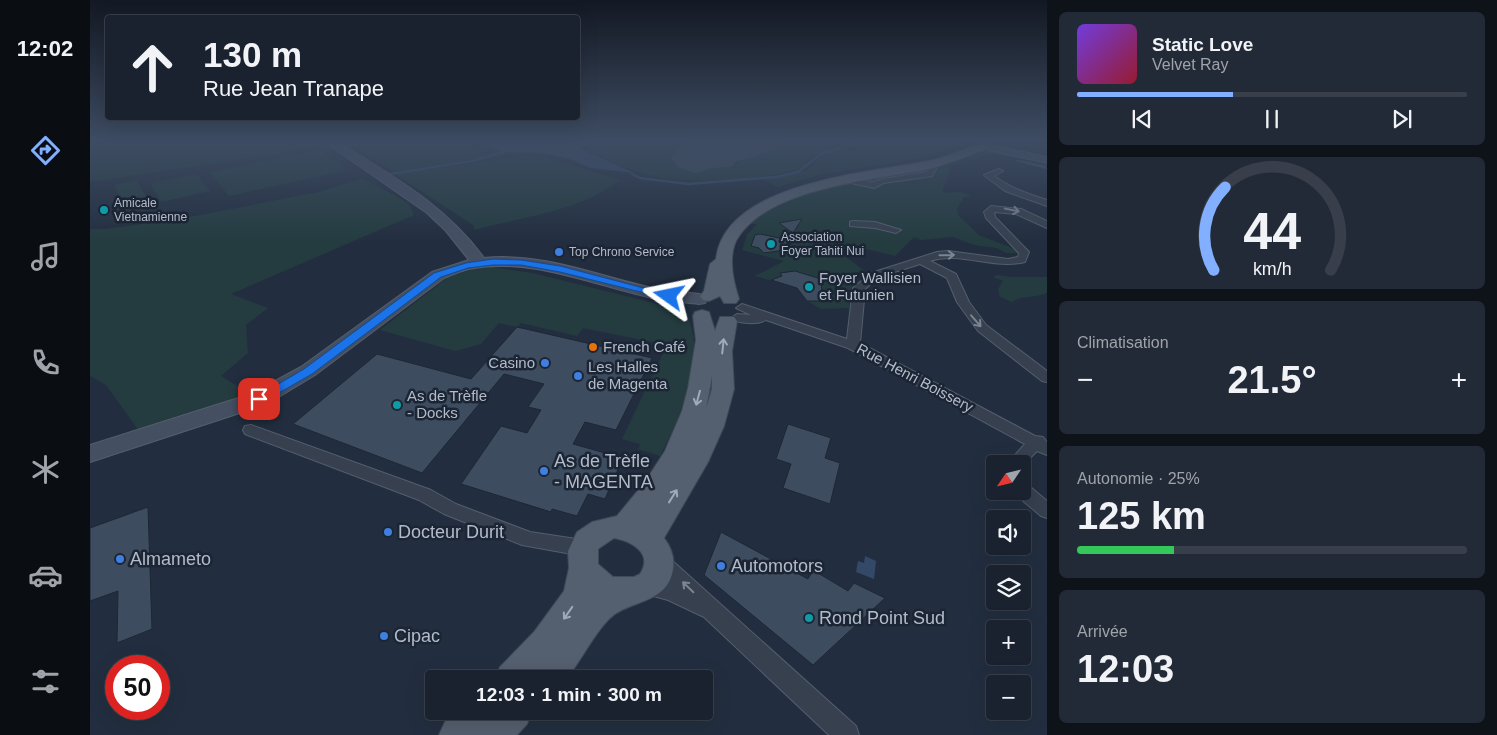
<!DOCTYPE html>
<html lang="fr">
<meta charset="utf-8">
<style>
:root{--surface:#1a222f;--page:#232a37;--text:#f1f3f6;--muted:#9fa4aa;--line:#383f4b;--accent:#82afff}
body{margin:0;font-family:Arial,sans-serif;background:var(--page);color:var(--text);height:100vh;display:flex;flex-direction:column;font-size:19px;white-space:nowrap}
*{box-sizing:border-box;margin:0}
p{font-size:16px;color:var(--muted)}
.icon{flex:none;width:28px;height:28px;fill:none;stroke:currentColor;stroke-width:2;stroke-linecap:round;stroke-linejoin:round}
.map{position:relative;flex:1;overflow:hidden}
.details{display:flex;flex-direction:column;gap:12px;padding:12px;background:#0e131a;width:450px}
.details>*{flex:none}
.guide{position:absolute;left:15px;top:15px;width:475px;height:105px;border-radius:5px;box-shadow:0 5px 20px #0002,0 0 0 1px var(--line);background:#1a222f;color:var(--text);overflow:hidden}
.needle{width:32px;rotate:235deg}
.buttons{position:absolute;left:896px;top:455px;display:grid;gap:10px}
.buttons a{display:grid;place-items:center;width:45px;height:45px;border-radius:5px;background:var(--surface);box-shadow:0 5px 20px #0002,0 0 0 1px var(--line);font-size:25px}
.speed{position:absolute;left:15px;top:655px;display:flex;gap:10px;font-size:25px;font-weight:700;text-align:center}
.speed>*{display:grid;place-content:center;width:65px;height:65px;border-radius:50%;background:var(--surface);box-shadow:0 5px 20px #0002,0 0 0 1px var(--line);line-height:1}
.speed .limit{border:8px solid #d22;background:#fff;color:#111}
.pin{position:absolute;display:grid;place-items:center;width:42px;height:42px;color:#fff;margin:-21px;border-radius:10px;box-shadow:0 2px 8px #0006}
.me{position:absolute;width:55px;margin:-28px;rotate:282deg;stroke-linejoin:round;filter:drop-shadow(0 0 4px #0008)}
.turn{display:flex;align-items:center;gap:18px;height:105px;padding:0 15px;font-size:22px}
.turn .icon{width:65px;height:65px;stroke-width:2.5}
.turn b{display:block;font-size:35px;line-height:42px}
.big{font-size:38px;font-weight:700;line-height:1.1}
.details .card{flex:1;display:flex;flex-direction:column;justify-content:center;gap:8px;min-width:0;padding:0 18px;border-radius:8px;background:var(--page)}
.details .dial{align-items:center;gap:0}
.dial svg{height:130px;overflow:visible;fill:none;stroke:var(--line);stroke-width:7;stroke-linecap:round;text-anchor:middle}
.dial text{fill:var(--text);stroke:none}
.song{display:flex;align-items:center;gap:15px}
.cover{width:60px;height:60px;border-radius:8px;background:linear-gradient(135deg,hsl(260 70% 55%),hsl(350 70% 35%))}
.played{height:5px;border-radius:2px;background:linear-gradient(90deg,var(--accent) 40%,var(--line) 40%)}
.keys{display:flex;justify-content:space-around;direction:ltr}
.heat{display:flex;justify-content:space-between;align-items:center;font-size:28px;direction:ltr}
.charge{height:8px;border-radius:4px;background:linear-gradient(90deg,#34c759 25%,var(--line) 0)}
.trip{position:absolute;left:335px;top:670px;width:288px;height:50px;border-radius:5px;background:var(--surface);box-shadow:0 5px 20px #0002,0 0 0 1px var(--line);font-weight:700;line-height:50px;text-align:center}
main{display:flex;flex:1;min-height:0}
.tabs{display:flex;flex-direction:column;width:90px;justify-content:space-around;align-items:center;background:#0a0e13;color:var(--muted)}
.tabs .icon{width:35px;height:35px}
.tabs .active{color:var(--accent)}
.tabs b{font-size:22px;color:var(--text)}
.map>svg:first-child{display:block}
</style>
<main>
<nav class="tabs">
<b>12:02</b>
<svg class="icon active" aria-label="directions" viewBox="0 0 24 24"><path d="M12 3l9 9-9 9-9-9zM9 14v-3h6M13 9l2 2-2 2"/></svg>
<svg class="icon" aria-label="music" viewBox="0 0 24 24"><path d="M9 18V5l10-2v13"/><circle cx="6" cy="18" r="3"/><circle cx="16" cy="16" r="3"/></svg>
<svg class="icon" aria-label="phone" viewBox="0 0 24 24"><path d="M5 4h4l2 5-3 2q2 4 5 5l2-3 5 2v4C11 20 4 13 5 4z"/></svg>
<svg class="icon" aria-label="climate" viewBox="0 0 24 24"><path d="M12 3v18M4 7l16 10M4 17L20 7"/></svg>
<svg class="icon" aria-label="car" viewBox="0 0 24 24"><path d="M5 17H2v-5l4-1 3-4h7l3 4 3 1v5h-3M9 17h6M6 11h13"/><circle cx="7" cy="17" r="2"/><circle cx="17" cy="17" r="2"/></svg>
<svg class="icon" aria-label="filters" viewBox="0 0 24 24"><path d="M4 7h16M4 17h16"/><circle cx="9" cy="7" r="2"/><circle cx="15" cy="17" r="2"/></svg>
</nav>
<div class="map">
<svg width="957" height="735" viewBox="0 0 957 735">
<rect width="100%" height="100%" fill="#222e3f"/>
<!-- green -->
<path fill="#243c40" d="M0,140H229L230,144L182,155L0,182Z
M253,140H358L389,149L393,157L304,172Z
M527,140H642L591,155L621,166H638L649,163L659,152L697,140H769L719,157L714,167C677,181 597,185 558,175C538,170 517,159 498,151V148Z
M776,140H863L865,144C833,161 794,164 759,170L754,168L756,170L729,175L688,187L673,179L709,173L720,168L735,154L776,143L762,148L754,157L737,164L742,167L739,164C754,158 764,149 779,142Z
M902,149L913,151L862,165L852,193L870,192L882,196L874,197L867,209L868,215L889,235L927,250V253H916L907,248L884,245L863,237L831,240L824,237L805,256L756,244L752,249L755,256L776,272L762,282L759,308L731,309L717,301L707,288L665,276L694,261L652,250L657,235L667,224H657L682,206L715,193L757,182L875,160L883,155Z
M230,150L257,170L139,196L120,172Z
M434,156L458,158L530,180C488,212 434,216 385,230L383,225L305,174Z
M106,174L120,191L71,202L60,183Z
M273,178L318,203L324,215L141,294L178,308L156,325L158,353L131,376L157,392L119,409L49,431L16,385L0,376V229H16L89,219L229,192Z
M47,180L60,205L37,210L24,185Z
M402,267L442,273L597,311C599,322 604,334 604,345C603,386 588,421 570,456L548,449L550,444L532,439L577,345L493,328L487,336L431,323L427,327L409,323L391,344L365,351L290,330L358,277L380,270Z
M907,275L922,277H957V293C946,298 932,295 922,302L910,297L908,289L913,281L903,277Z"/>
<!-- water -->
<path fill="#344868" d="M388,140H517L493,147L491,149L544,173L501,168L477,158L450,153L414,152Z
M775,556L786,561L784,579L766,572L768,561L774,563Z"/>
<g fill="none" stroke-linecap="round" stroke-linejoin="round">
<!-- stream -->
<path stroke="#344868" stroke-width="2.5" d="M300,174L382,161L414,152
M542,174L550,178L598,184L686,177L708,172L731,154L776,140"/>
<!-- taxiway -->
<path fill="#3d495a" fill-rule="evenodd" d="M647,140L658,141L660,145L642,166C629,169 612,169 604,157L610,149L630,145L638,148Z"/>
<!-- runway -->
<path fill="#3d495a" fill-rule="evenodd" d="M615,140H692L685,150L623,168L606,173L589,168L581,158L589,148Z"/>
</g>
<!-- building -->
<path fill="#3e4c5f" stroke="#1d2736" d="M928,159L957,165V170L923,161Z
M712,219L703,233L689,223Z
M670,234L699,240L697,243L708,248L674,253L669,248L661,246L665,235Z
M705,271L731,279L732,292L741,301H717L707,288L681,280L692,276L690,273Z
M427,327L562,358L526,430L495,422L483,444L533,458L515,499L498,494L487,516L462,509L461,512L371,484L411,426L437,433L451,410L438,407L454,384L414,374L332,473L203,424L287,354L381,379Z
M698,424L741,438L735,458L750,463L740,504L693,488L701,464L686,459Z
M58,507L62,629L27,643L28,591L0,601V528Z
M631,532L718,579L723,570L758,591L764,583L795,598L723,665L614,575Z"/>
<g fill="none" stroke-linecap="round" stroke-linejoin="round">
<defs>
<path id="street" d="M840,163L846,169L842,176L794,183L784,188L748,180L752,178L783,182L792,179L836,172L838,169L836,165Z
M909,169L913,171L904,176C920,188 938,194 957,200V206L915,191L894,175Z
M901,206L931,209L957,221V228L926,214L904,212L905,217L939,252L935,262C903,270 871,251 840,261L866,274L879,302L896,325L957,371V382L952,381L888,331L867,302L857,278L830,264L789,277L775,289L770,343L945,436L953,437L957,442V455L947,451L932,466V464H917L935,444L758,348L676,320C668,325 648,324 641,318L647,314L661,315L646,308L652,304L757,339L763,288L781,273L847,252L858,251L918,259L928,257L929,253L896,218L894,212Z
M763,221L785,222L811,230L806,233L785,228L760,226V222Z
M161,425L341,490L366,504L440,532L493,540L500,542L502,548L500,554L493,556L432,545L354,514L329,500L155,434L153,430L155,426Z
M932,484L938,485L957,501V518L951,516L926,495L924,491H932Z
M570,554L577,556L766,726L769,735H739L614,617L578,600L549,592L546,586L549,580L556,577L578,582L560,562L563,556Z"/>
<path id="secondary" d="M232,140H245C299,174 356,205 394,258C453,252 510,277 567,289C581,291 595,292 609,294L615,295L618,299L615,303L609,304C595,302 581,302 567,299C507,287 442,256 379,269C370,271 362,275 354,278L225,375L177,404L0,462V445L161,394L211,367L342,272L379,260L355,230L337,213Z
M901,145L957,157V163L897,150L896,148Z"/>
<path id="primary" d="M893,144L897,145V149C878,155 859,164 839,169C785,180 682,187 649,236C637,253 643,281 649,299L646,303H634L630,296L619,301L613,300L610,296L614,291L620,264L626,259C635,182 779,173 839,161C857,158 874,148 893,144Z
M612,310L619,312L625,331L630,317H644L647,321L642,351L644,389L634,426L618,462L574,538C581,547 585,559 583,570C577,605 539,599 519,619C502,636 492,660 476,679H404L410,667L444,632L474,591L479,568L478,551L487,532L502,522L527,516L555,482L575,451L592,411L598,388L606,340L603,316L605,312ZM622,376V389L616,409ZM524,538C541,541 564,553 550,574L544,577H523L508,564V549Z
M365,711H442L437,724L427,735H349L355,722Z"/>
</defs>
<!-- street casing -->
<use href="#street" stroke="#545e6d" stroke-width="2"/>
<!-- secondary casing -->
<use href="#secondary" stroke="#545e6d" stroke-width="2"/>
<!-- primary casing -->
<use href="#primary" stroke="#3f4958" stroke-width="2"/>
<!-- street -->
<use href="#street" fill="#36404f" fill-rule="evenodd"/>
<!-- secondary -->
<use href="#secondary" fill="#444f62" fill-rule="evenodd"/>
<!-- primary -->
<use href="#primary" fill="#545f6f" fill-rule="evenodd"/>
</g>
<!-- one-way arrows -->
<defs><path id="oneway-shaft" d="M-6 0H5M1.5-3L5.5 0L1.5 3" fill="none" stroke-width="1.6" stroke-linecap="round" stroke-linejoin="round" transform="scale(1.25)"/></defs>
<g stroke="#7a8493">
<use href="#oneway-shaft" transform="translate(922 210) rotate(12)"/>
<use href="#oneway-shaft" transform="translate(857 255) rotate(-1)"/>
<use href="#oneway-shaft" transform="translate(886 321) rotate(49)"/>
<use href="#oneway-shaft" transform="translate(598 587) rotate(-136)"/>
</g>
<g stroke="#9fa9b8">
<use href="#oneway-shaft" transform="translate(633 346) rotate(-84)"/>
<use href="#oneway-shaft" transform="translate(608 398) rotate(105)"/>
<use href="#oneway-shaft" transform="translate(583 496) rotate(-58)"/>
<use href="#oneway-shaft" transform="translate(478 613) rotate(125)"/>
</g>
<!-- sky -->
<linearGradient id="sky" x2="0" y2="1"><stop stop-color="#131923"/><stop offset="0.58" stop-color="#3e4c63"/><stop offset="1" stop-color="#3e4c63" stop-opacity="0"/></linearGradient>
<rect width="957" height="243" fill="url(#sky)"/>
<!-- route -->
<path fill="#1a73e8" stroke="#114b97" d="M403,259L431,260L470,266L584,296L579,299L470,272L431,265H403L378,268L351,277L222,374L173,402H165L163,399L214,369L344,273L376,263Z"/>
<!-- markers -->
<g fill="#0f9aa8" stroke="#1b2534" stroke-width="2">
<circle cx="14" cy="210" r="5"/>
<circle cx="681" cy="244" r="5"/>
<circle cx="719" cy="287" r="5"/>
<circle cx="307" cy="405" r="5"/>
<circle cx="719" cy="618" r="5"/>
</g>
<g fill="#3f7fe0" stroke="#1b2534" stroke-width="2">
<circle cx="469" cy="252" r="5"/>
<circle cx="455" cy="363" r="5"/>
<circle cx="488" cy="376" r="5"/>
<circle cx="454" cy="471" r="5"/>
<circle cx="298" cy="532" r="5"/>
<circle cx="30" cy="559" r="5"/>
<circle cx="631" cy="566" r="5"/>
<circle cx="294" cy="636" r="5"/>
</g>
<circle fill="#e8710a" stroke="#1b2534" stroke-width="2" cx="503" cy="347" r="5"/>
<g text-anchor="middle" stroke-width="5" stroke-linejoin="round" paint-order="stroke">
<!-- far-poi labels -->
<g font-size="12" fill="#b2bbca" stroke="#1b2534" text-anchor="start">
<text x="24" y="207">Amicale<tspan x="24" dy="14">Vietnamienne</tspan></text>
<text x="691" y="241">Association<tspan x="691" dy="14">Foyer Tahiti Nui</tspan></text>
<text x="479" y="256">Top Chrono Service</text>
</g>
<!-- poi labels -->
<g font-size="15" fill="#b2bbca" stroke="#1b2534" text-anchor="start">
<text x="729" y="283">Foyer Wallisien<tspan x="729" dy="17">et Futunien</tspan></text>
<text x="513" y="352">French Café</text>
<text x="445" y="368" text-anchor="end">Casino</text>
<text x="498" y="372">Les Halles<tspan x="498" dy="17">de Magenta</tspan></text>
<text x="317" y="401">As de Trèfle<tspan x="317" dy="17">- Docks</tspan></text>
</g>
<!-- street labels -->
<g font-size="15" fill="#b2bbca" stroke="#1b2534">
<text transform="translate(825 378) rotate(28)" y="5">Rue Henri Boissery</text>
</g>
<!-- near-poi labels -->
<g font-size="18" fill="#b2bbca" stroke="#1b2534" text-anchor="start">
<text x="464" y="467">As de Trèfle<tspan x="464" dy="21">- MAGENTA</tspan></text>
<text x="308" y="538">Docteur Durit</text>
<text x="40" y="565">Almameto</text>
<text x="641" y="572">Automotors</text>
<text x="729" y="624">Rond Point Sud</text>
<text x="304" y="642">Cipac</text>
</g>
</g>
</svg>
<div class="buttons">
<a><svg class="needle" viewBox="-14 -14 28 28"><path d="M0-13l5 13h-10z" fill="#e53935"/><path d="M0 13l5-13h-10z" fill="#9fa4aa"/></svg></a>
<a><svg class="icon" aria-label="sound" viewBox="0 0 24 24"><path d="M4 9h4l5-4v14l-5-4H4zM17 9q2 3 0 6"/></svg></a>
<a><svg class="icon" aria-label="layers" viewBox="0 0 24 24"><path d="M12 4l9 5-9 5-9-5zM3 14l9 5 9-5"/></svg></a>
<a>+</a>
<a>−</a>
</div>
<div class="speed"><div class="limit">50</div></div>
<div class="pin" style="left:169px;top:399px;background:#d93025"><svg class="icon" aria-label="arrive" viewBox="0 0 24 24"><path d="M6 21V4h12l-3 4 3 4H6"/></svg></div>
<svg class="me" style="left:579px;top:296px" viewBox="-20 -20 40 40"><path d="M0-17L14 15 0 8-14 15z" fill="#1a73e8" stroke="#fff" stroke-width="4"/></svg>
<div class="trip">12:03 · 1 min · 300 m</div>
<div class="guide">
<div class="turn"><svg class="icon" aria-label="ahead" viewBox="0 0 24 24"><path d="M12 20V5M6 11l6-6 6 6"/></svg><div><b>130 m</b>Rue Jean Tranape</div></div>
</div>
</div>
<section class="details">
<div class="card">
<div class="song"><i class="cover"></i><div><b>Static Love</b><p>Velvet Ray</p></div></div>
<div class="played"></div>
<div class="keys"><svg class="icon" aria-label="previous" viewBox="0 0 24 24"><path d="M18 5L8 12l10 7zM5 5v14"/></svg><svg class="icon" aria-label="pause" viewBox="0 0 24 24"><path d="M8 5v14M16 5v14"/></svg><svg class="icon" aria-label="next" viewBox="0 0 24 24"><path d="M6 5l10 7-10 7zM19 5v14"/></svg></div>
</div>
<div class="card dial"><svg viewBox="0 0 100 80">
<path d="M14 69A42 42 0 1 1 86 69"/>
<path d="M14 69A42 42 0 0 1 21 18" stroke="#82afff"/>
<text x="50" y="56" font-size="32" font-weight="700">44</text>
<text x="50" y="72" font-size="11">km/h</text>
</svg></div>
<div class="card"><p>Climatisation</p>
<div class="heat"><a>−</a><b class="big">21.5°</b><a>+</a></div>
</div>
<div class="card"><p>Autonomie · 25%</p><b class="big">125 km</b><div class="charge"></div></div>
<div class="card"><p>Arrivée</p><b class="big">12:03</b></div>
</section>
</main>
